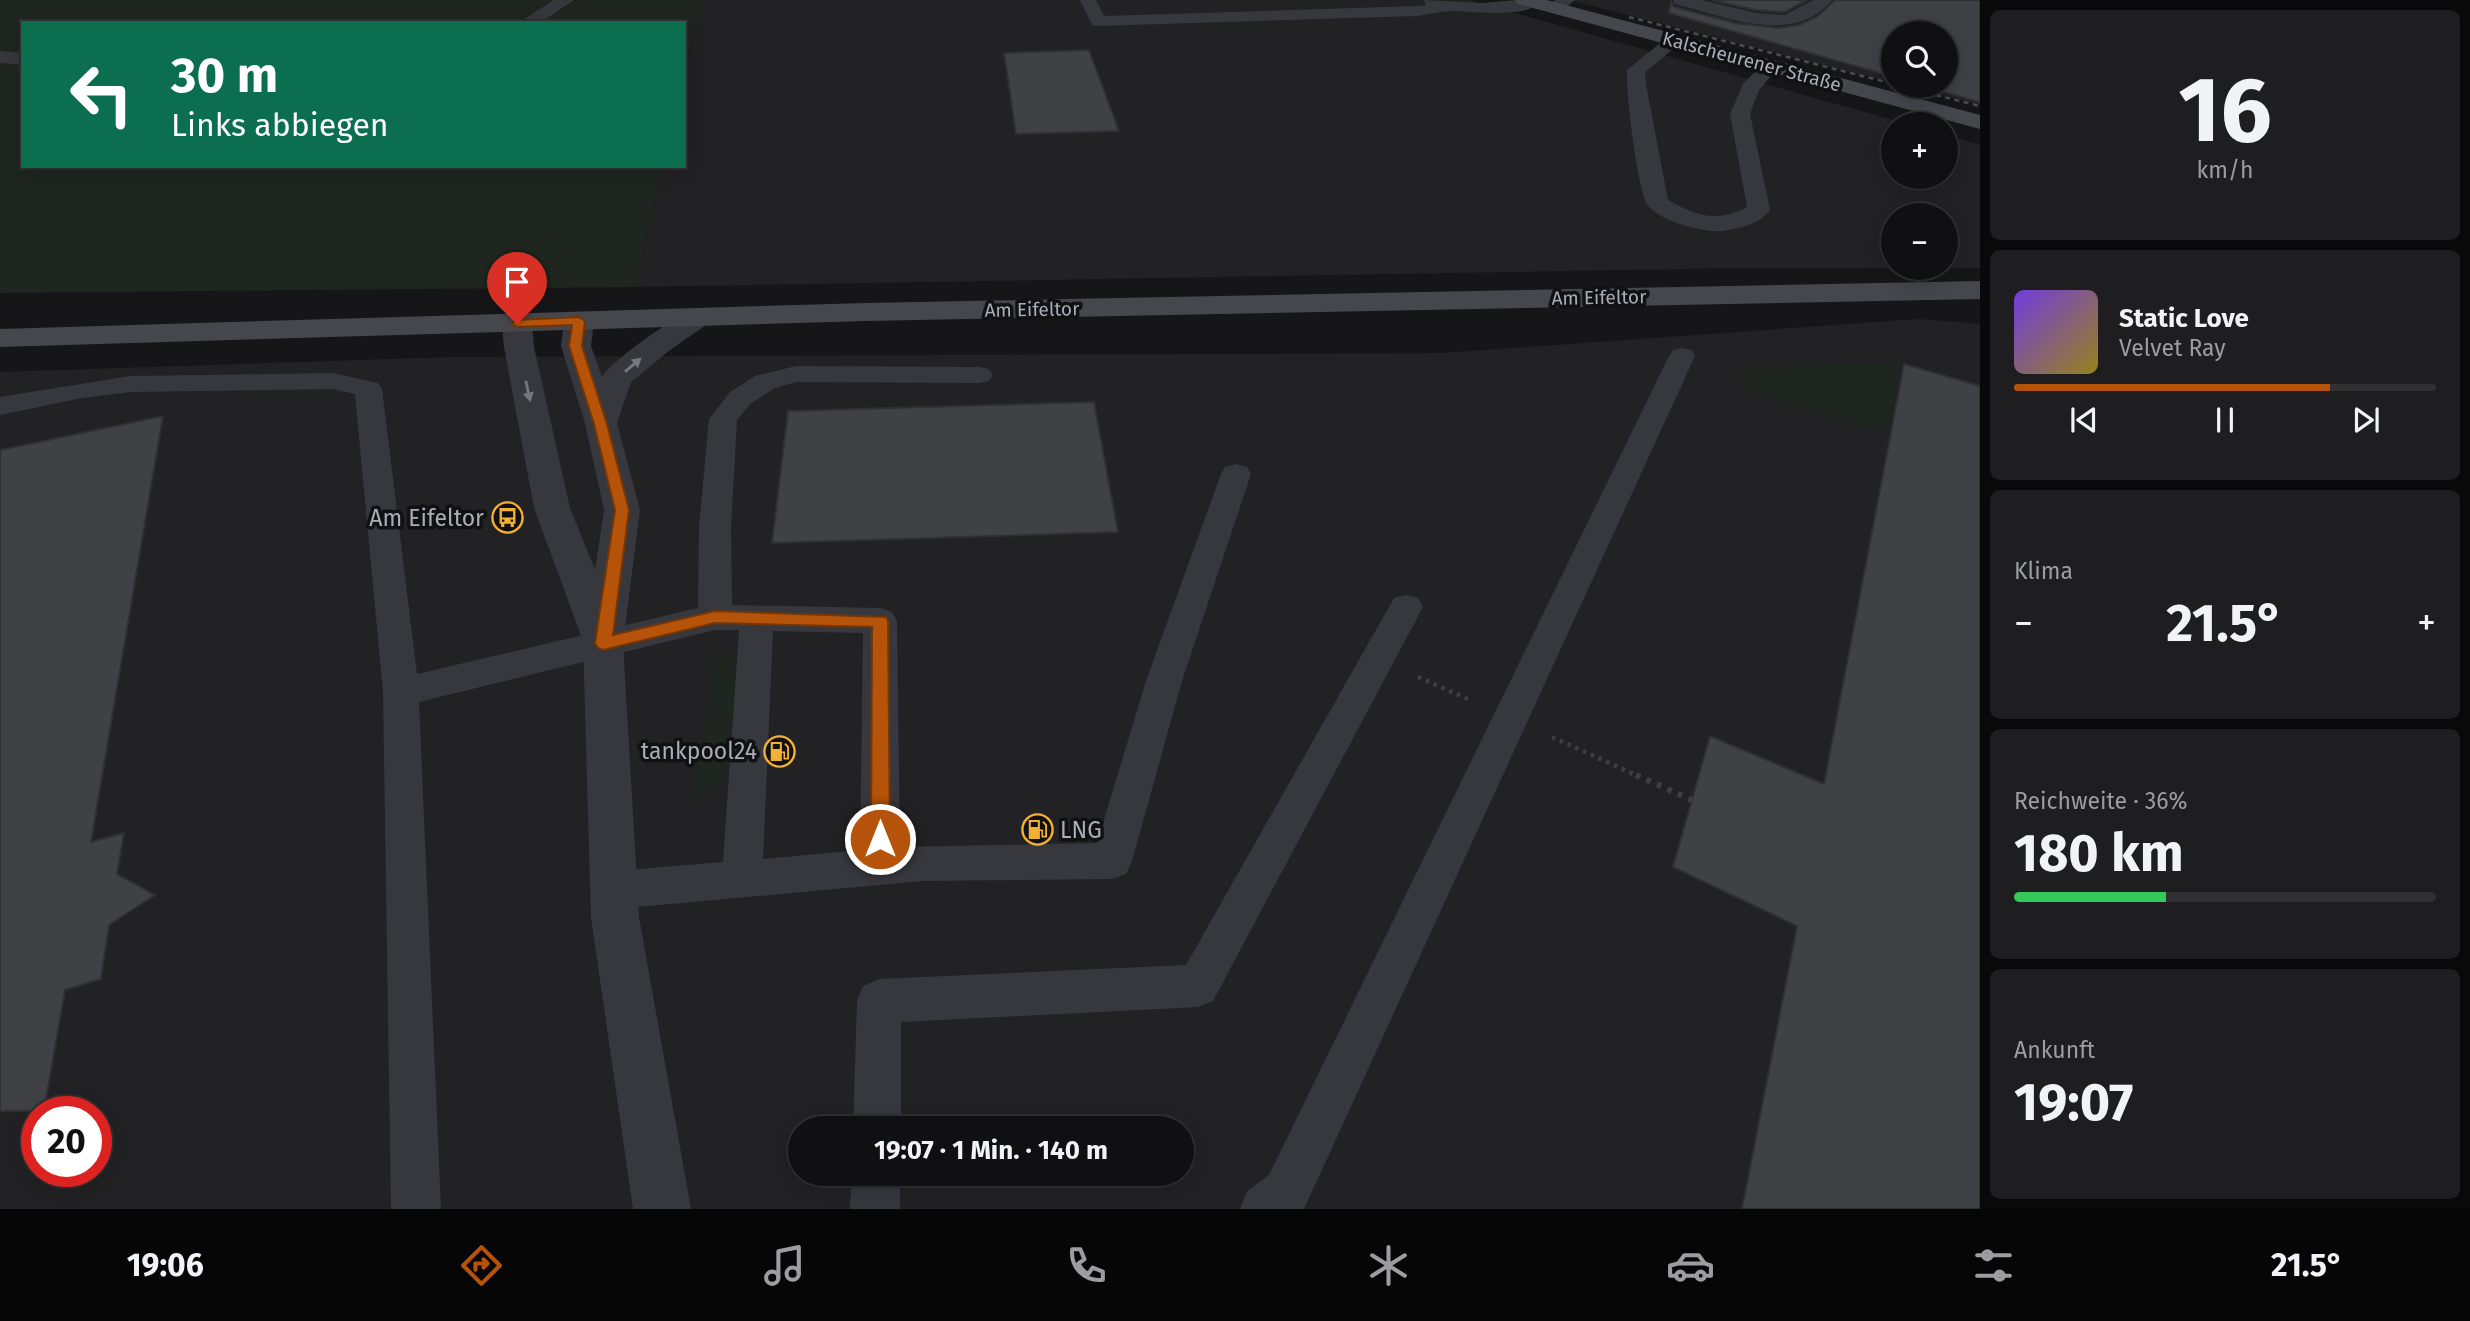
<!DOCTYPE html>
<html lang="de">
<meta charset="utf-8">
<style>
:root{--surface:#101012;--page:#1e1e20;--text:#f1f3f6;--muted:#9c9d9f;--line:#303032;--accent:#b45309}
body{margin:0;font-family:"Fira Sans",sans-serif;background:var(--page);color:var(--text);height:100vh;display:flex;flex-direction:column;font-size:26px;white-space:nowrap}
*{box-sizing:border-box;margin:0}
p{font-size:23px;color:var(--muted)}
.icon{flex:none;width:38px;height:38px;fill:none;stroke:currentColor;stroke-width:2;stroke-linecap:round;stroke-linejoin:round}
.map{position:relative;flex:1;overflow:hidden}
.details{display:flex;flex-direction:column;gap:10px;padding:10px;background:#09090a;width:490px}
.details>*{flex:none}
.banner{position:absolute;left:21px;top:21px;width:665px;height:147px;border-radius:0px;box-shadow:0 4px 18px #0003,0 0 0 2px var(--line);background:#0b6e4f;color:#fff;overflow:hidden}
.controls{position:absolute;left:1881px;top:21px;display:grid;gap:14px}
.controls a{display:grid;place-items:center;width:77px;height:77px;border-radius:50%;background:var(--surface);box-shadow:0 4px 18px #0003,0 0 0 2px var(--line);font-size:35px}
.speed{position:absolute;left:21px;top:1096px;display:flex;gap:14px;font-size:35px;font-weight:700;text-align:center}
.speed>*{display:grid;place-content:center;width:91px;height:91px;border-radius:50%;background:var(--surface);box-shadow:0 4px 18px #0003,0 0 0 2px var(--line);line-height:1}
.speed .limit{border:10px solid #d22;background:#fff;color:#111}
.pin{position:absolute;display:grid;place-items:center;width:60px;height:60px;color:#fff;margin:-72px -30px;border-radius:50% 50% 50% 0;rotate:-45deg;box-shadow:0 0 7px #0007}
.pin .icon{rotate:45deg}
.me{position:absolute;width:77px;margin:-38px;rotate:0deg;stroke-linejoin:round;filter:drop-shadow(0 0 5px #0008)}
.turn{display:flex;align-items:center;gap:24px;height:147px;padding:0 35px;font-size:32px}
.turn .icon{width:91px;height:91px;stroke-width:2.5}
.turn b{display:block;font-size:49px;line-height:60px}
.big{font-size:52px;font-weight:700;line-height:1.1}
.details .widget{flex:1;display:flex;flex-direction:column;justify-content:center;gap:10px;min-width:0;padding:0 24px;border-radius:10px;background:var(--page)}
.details .dial{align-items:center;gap:0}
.dial b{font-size:91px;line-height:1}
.song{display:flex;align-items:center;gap:21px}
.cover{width:84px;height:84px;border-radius:10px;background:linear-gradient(135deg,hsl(260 70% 55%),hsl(50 70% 35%))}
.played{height:7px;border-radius:4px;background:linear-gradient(90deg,var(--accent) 75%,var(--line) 75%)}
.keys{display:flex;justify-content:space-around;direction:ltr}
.heat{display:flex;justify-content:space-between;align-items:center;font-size:38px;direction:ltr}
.charge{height:10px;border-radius:5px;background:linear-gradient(90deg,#34c759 36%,var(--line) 0)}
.trip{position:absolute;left:788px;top:1116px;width:406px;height:70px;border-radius:35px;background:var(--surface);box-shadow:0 4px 18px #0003,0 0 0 2px var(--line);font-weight:700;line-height:70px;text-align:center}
.menu{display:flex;height:112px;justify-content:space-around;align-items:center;background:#060607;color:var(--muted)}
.menu .icon{width:49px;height:49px}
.menu .active{color:var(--accent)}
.menu b{font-size:32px;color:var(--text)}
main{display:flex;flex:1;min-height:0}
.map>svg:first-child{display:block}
</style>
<main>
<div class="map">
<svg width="1980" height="1209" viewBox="0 0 1980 1209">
<rect width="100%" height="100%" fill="#161618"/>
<!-- built -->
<path fill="#222225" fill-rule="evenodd" d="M701,0H1469L1907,124H1894V177H1946V135L1980,145V268H1738L634,287L663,166H684V73ZM1894,215H1946V268H1894Z
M1569,0H1980V105L1905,86H1946V33H1894L1893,83Z
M1919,319L1980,324V1209H0V372L451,357L1442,353ZM37,1111H96V1171H37ZM800,1129H1181V1174H800Z"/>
<!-- green -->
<path fill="#1e261f" d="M0,0H701L684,73V23H23V166H663L634,287L0,293Z
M1892,362L1900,363L1887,433C1860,425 1761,402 1745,387C1740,383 1740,378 1740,372L1746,368Z
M722,652L729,657C731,665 736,674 736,683C737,708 730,796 698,799L694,792L706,736L711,693L708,659L714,653Z"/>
<!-- building -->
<path fill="#404145" stroke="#303034" stroke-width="2" d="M1712,0H1807L1784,12L1756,10Z
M1835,0H1980V102L1923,86H1946V33H1894V77L1669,13L1671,1L1674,7L1735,23L1779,28L1799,25L1817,17Z
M1089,50L1119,131L1016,134L1004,53Z
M1904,364L1980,386V1209H1742L1797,926L1673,867L1710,736L1824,784Z
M1094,402L1118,532L772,543L788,411Z
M163,416L91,842L124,833L117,874L155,895L109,925L101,979L65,990L44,1111H0V450Z"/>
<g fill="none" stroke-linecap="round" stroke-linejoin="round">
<!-- path-far1 -->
<path stroke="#3d3f44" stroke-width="4.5" stroke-dasharray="3.5 5" stroke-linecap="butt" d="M1418,677L1468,699
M1552,737L1640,777"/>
<!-- path -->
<path stroke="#3d3f44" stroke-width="6" stroke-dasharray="4.5 7" stroke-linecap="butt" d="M1636,775L1692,800"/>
<!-- service -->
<path fill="#37383d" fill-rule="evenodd" d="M554,0H574L540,23H518Z
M1080,0H1096L1104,16L1417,6L1426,5L1424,0L1482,3L1517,0L1541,2C1527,18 1476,12 1455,11C1443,11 1429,14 1417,16L1098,26L1092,25Z
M1555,0H1575L1560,12H1548L1545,8Z
M1673,0H1701L1756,13L1785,15L1813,0H1832C1794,47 1723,16 1675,4Z
M1675,35L1684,40L1645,72L1646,84L1668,200C1696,216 1718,223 1747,207L1730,114L1743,84L1764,62L1771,60L1780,66L1759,90L1750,114L1770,210C1761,224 1737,229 1722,231C1704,233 1656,220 1647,204C1637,184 1626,95 1627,70L1669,36Z
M0,51L23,53V65L0,63Z
M1682,348L1691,350L1695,356L1304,1209H1240L1247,1191L1269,1175L1669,356L1673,350Z
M796,366L979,367L989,369L993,375L989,381L979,383L796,382L775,388L750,404L737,420L731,527L732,605L880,608L892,612L897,621L900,847L1097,843L1146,681L1221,474L1225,467L1236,464L1247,467L1251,474L1182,681L1132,861L1126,874L1112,879L923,881L615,909L601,903L595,890L601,877L615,871L723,862L739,630H715L419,702L441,1209H391L383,692L355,394L333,389L130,392L82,398L0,415V397L130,376L333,373L378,383L382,389L417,674L698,608L699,527L709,419L730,392L755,376ZM773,631L863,633L860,850L763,859Z
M1406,595L1418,598L1423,607L1213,1001L1198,1007L901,1022V1129H853L857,1001L863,986L879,979L1186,965L1394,598Z
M852,1174H900V1209H850Z"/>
<!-- minor -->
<path fill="#37383d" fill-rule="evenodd" d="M699,308L709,311L714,317L709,323L670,350L631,382L617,423L640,510L623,643L639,917L691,1209H633L591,917L583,641L534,508L504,347L502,324L507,318L517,315L527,318L532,324L534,347L570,508L595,570L604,510L585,423L561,346L564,321L569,315L579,312L589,315L594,321L591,346L602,377C615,358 677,314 699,308Z"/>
<!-- secondary -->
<path fill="#45474d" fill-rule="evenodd" d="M1515,0H1547L1980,115V129L1518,4Z
M1980,281V299L866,321L0,347V329L866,303Z"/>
<!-- rail -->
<path stroke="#4a4c52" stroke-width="2.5" stroke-dasharray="5 4.5" stroke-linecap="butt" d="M1629,17L1894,84
M1899,86L1980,106"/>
</g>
<!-- one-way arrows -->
<defs><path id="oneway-solid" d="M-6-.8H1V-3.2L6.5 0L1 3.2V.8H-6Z" transform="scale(1.75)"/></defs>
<g fill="#757881">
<use href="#oneway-solid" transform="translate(633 365) rotate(-40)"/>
<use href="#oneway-solid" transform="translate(528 391) rotate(78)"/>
</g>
<!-- route -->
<path fill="#b45309" stroke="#753606" stroke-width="2" d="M579,317L585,321L582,346L607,424L629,510L613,635L715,611L886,617L888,621L890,839L887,845L880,848L874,845L871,839L872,627L715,623L603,650L598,648L595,643L615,510L594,424L569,346L572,325L517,327L511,324L517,320Z"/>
<!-- icons -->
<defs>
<symbol id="bus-ring" viewBox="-11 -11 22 22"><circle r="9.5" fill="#111113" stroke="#f2b134" stroke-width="1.5"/><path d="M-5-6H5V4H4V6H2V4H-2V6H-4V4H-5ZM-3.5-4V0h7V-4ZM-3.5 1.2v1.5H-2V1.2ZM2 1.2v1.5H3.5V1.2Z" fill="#f2b134"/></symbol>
<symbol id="fuel-ring" viewBox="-11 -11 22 22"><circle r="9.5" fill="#111113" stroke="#f2b134" stroke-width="1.5"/><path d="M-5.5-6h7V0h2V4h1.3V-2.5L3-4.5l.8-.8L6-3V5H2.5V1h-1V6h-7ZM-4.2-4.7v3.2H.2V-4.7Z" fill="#f2b134"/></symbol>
</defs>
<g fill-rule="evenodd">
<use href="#bus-ring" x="490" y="500" width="35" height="35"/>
<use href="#fuel-ring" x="762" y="734" width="35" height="35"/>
<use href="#fuel-ring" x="1020" y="812" width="35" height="35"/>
</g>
<g text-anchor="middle" stroke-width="7" stroke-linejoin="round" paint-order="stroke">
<!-- far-street labels -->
<g font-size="19" fill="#a8adb8" stroke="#111113">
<text transform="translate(1752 61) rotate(15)" y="7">Kalscheurener Straße</text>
<text transform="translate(1599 297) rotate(-1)" y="7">Am Eifeltor</text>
<text transform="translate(1032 309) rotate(-1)" y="7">Am Eifeltor</text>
</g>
<!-- poi labels -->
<g font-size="23" fill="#a8adb8" stroke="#111113" text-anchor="end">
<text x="484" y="526">Am Eifeltor</text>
<text x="757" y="759">tankpool24</text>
<text x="1060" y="838" text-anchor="start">LNG</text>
</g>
</g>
</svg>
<div class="controls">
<a><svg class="icon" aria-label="search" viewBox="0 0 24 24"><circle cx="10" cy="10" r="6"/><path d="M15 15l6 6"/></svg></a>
<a>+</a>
<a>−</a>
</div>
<div class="speed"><div class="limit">20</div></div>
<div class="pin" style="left:517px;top:324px;background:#d93025"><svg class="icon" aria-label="arrive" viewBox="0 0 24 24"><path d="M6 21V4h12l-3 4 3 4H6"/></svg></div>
<svg class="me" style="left:880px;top:839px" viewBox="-20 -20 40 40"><circle r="17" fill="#b45309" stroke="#fff" stroke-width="3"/><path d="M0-11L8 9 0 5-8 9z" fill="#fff"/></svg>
<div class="trip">19:07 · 1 Min. · 140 m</div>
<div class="banner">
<div class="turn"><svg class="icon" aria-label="left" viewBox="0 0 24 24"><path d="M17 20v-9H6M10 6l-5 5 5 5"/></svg><div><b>30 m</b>Links abbiegen</div></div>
</div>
</div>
<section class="details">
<div class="widget dial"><b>16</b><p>km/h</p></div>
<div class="widget">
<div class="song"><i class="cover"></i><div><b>Static Love</b><p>Velvet Ray</p></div></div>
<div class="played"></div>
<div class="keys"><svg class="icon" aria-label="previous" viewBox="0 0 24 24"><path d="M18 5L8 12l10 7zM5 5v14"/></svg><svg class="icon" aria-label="pause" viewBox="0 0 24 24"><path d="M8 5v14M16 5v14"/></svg><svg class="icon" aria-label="next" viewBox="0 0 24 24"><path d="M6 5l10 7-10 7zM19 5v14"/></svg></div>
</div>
<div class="widget"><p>Klima</p>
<div class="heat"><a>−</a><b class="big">21.5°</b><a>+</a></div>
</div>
<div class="widget"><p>Reichweite · 36%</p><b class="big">180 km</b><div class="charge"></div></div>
<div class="widget"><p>Ankunft</p><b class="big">19:07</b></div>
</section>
</main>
<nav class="menu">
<b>19:06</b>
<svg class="icon active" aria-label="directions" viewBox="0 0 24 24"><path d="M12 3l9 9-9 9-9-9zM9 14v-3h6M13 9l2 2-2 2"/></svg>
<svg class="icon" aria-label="music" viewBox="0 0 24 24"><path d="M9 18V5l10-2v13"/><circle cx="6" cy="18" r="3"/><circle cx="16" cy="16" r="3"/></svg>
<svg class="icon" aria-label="phone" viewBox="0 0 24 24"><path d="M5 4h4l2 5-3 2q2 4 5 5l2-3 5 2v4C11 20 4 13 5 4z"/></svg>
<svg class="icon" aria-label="climate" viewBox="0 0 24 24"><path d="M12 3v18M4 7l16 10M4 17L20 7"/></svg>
<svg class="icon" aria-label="car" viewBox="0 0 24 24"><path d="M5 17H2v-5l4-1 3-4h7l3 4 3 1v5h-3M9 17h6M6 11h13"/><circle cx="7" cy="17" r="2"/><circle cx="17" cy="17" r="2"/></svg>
<svg class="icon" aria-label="filters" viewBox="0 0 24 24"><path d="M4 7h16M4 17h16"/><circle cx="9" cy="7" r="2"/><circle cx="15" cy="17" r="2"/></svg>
<b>21.5°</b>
</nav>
